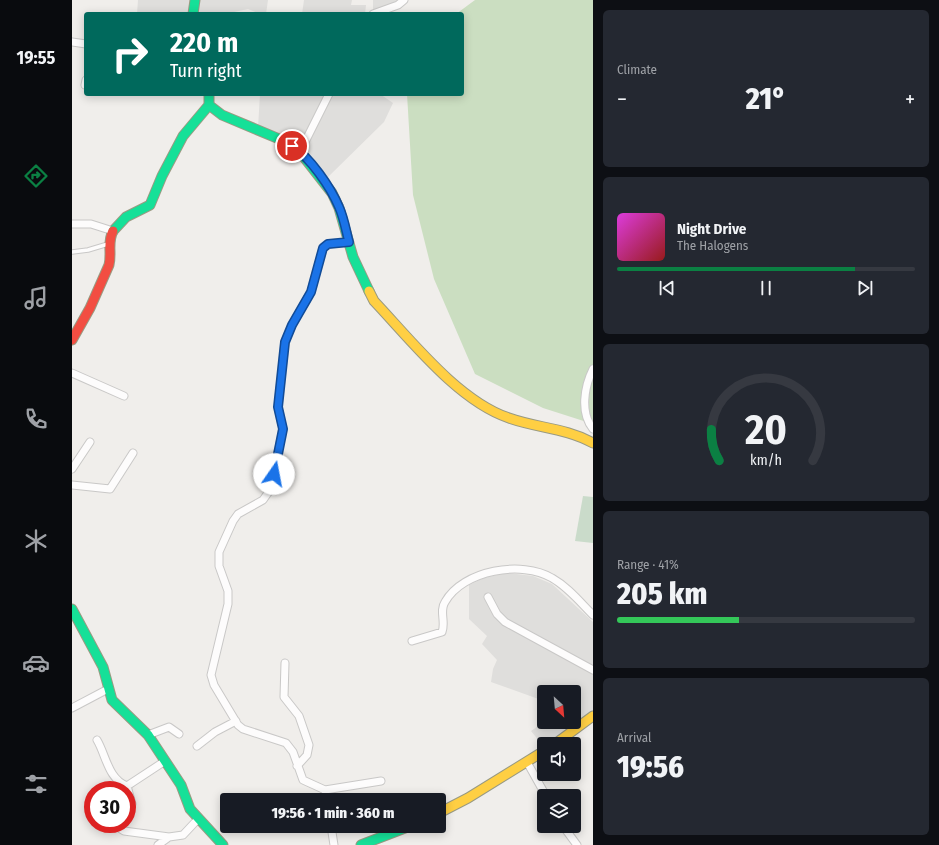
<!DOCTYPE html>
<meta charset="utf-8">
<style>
:root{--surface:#171b24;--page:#242831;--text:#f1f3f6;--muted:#9ea1a6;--line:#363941;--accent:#0b8043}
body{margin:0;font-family:"Fira Sans Condensed",sans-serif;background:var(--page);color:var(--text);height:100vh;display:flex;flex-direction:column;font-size:15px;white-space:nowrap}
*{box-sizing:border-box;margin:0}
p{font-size:13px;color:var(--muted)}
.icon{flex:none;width:22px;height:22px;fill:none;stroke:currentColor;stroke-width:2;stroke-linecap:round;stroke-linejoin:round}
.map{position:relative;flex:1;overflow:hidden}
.details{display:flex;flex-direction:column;gap:10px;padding:10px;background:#0d0f14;width:346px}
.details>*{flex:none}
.guide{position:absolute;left:12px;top:12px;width:380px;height:84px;border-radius:4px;box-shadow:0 2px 10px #0003;background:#00695c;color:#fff;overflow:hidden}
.needle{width:26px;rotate:154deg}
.controls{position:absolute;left:465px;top:685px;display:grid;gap:8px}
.controls a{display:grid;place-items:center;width:44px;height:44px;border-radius:4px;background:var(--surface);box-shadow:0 2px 10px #0003;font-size:20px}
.speed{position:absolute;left:12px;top:781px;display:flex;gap:8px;font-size:20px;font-weight:700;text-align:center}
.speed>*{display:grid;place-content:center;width:52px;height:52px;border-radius:50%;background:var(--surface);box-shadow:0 2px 10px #0003;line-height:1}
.speed .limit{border:6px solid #d22;background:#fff;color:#111}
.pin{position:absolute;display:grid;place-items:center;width:34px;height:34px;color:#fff;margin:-17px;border:2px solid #fff;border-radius:50%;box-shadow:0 1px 4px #0007}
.me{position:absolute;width:44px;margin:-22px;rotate:12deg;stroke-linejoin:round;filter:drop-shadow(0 0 3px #0008)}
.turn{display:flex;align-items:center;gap:14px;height:84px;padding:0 20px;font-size:18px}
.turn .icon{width:52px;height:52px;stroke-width:2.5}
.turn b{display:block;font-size:28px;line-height:34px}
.big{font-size:30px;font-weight:800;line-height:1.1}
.details .card{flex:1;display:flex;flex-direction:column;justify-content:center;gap:6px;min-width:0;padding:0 14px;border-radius:6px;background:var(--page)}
.details .dial{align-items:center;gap:0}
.dial svg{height:104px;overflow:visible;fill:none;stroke:var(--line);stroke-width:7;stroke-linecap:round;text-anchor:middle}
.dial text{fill:var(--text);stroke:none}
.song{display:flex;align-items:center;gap:12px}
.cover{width:48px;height:48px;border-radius:6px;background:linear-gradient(135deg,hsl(300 70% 55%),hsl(0 70% 35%))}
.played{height:4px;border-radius:2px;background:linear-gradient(90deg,var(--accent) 80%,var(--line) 80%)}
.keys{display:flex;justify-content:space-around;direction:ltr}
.heat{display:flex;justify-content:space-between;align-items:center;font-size:22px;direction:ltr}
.charge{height:6px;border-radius:3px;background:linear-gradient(90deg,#34c759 41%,var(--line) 0)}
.trip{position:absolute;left:148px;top:793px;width:226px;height:40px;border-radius:4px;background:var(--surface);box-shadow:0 2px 10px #0003;font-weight:800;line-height:40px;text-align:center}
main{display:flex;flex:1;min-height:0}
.dock{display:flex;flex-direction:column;width:72px;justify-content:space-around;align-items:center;background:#090b0e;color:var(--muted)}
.dock .icon{width:28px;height:28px}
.dock .selected{color:var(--accent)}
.dock b{font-size:18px;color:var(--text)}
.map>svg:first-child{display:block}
</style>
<main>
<nav class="dock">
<b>19:55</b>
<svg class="icon selected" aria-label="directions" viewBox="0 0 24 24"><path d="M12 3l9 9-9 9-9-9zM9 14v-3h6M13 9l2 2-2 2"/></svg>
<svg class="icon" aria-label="music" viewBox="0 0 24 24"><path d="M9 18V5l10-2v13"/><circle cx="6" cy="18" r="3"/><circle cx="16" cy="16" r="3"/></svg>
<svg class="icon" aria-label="phone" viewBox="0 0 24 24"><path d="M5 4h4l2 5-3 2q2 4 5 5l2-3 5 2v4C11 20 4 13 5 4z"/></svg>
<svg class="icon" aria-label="climate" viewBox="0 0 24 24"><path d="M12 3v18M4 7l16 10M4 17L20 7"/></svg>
<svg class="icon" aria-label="car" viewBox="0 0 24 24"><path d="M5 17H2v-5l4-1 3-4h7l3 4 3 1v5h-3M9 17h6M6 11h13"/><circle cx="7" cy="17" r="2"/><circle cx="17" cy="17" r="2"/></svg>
<svg class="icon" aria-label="filters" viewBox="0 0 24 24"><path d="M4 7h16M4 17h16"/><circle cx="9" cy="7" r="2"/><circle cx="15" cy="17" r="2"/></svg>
</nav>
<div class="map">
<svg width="521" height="845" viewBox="0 0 521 845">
<rect width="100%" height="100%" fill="#f0eeeb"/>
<!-- residential -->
<path fill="#dfdedc" d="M66,0H196L194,14H188L176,9L153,14H65Z
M232,0H280L279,5H294L293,14H230Z
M301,0H331L301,10Z
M188,94H308L321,103L312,122L254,179L246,167L186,128Z
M435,573L461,576L480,584L521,622V712L477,744H472V747L459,731L469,724L473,729L481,722H502V692H472V701L419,682L421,669L425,660L410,644L415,636L397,619V585L412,578Z"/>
<!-- forest -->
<path fill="#cbdec1" d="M403,0H521V424L471,408L403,374L362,279L341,195L335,94H390V14H384Z"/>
<!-- cemetery -->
<path fill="#cadbca" d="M511,496L521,497V543L503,541Z"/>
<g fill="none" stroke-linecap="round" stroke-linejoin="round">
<defs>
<path id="lane" d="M0,252L16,250L36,244"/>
<path id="street" d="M301,14L326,5L332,0
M0,42L14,44
M13,85L14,80
M228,152L257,94
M0,224H19L41,231
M521,369C512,387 508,413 521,429
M0,373L52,396
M0,469L18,442
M0,485L38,489L61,453
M416,597L425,614L433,622L521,670
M340,641L370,632C374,622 367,611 373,602C391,570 450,560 480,578C496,587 508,602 521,615
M213,663L212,697L227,716L237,745L235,755L225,766
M0,708L36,689
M76,735L97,727L107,734
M25,740C34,755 36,779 55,786
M125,746L143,732L164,721
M455,762L474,796
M253,790L309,781
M255,800L253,790L231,780L221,752L214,743L171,729L166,725L142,685L139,675L156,604V591L147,566V552L161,521L166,514L191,500L198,490L211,429L206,407L213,342L220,325L239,292L251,248L256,244L277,242
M55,811L60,804L55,786L93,761
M44,824L47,828L52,831L97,837
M259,826L262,845
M491,826L505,845
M86,845L97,837L111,835L126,819"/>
<path id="fast" d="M121,14L123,0
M137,105L150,115L212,141L228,152L260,193L267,208L281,257L297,291
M41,231L54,217L78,205L90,176L111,136L137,105V94
M0,609L31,667L40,700L76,735L109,785L118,809L151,845
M289,845L338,826"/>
<path id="slow" d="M297,291L302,301C338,339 386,401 437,418C465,428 494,428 521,443
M483,744L521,716
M367,813L396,798L472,751"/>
<path id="jam" d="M0,340L18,308L37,265C40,253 35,242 41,231"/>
</defs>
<!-- lane casing -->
<use href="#lane" stroke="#c9c8c7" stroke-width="5.5"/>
<!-- street casing -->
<use href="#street" stroke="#c9c8c7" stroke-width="9"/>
<!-- fast casing -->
<use href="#fast" stroke="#999a82" stroke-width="11"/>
<!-- slow casing -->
<use href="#slow" stroke="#999a82" stroke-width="11"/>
<!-- jam casing -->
<use href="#jam" stroke="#999a82" stroke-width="11"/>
<!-- lane -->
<use href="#lane" stroke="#fdfcfc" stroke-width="3.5"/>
<!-- street -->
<use href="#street" stroke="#fdfcfc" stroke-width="7"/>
<!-- fast -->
<use href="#fast" stroke="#16e098" stroke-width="9"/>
<!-- slow -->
<use href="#slow" stroke="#ffcf43" stroke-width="9"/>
<!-- jam -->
<use href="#jam" stroke="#f24e42" stroke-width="9"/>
</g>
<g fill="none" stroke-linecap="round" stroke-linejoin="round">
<defs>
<path id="route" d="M202,474L211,429L206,407L213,342L220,325L239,292L251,248L256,244L277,242C274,231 272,218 267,207C259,188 238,157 220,146"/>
</defs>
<!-- route casing -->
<use href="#route" stroke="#114b97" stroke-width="10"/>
<!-- route -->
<use href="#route" stroke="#1a73e8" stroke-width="7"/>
</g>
</svg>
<div class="controls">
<a><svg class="needle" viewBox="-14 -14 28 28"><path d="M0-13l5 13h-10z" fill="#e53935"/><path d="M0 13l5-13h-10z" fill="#9ea1a6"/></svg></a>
<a><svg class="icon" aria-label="sound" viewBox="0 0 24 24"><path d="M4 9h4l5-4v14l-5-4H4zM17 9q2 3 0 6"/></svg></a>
<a><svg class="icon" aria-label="layers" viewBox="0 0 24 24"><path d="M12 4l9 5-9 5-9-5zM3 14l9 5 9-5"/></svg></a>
</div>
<div class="speed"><div class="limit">30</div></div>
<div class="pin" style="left:220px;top:146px;background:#d93025"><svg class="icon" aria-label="arrive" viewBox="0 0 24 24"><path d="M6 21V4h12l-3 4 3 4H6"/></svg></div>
<svg class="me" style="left:202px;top:474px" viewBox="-20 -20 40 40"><circle r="19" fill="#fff"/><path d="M0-13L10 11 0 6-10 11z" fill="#1a73e8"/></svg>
<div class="trip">19:56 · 1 min · 360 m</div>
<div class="guide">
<div class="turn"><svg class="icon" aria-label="right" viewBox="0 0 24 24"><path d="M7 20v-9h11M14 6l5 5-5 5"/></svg><div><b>220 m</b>Turn right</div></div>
</div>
</div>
<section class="details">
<div class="card"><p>Climate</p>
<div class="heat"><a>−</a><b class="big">21°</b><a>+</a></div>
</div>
<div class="card">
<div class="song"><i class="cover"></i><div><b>Night Drive</b><p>The Halogens</p></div></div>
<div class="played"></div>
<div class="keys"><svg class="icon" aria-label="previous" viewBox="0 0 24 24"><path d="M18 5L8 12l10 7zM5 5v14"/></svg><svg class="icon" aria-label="pause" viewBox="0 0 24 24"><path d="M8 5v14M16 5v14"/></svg><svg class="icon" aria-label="next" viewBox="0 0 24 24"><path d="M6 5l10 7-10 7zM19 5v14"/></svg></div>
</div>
<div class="card dial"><svg viewBox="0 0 100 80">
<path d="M14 69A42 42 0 1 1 86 69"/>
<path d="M14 69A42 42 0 0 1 8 45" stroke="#0b8043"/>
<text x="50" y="56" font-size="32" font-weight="700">20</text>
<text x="50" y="72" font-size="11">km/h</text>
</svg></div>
<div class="card"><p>Range · 41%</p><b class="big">205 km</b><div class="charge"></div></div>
<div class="card"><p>Arrival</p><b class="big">19:56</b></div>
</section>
</main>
